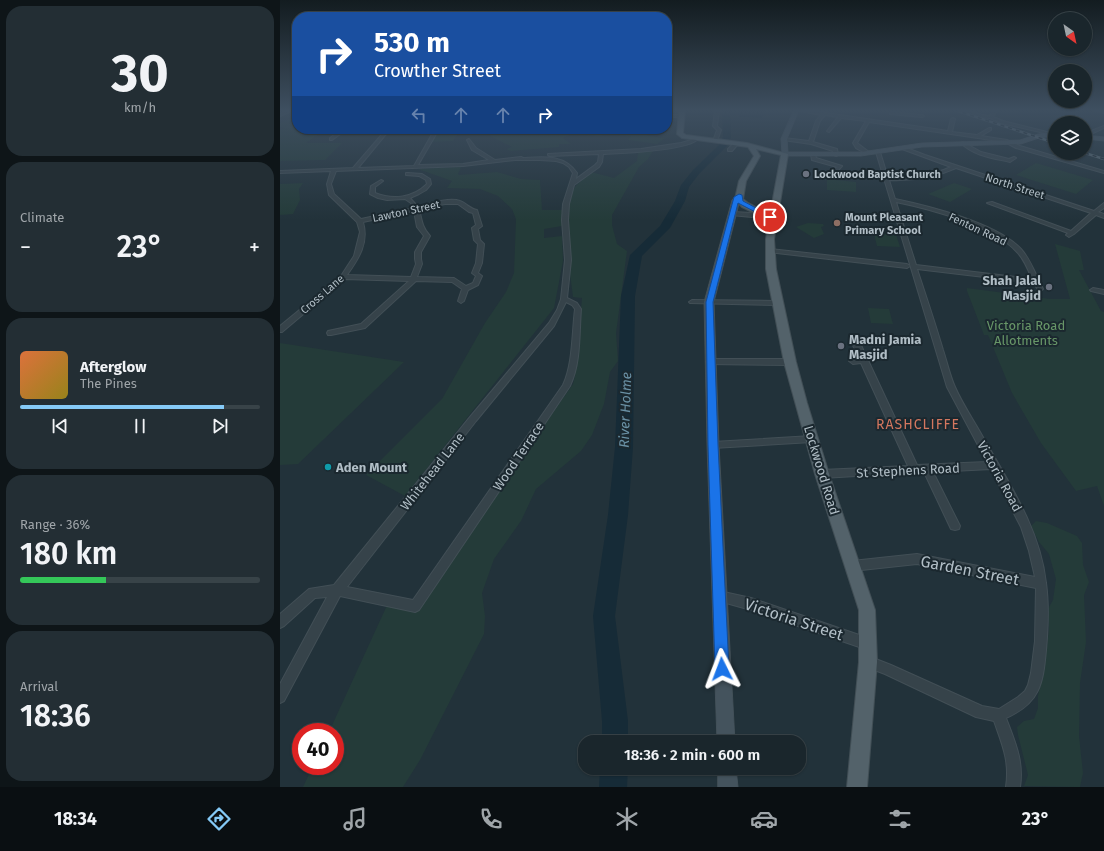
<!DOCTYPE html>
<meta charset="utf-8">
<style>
:root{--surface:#1a262c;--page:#232e34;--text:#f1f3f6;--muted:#9fa5a9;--line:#384348;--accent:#85caf7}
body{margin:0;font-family:"Fira Sans",sans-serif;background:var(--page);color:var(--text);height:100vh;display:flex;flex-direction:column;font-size:15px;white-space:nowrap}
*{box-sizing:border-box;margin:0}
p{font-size:13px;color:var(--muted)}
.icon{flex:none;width:22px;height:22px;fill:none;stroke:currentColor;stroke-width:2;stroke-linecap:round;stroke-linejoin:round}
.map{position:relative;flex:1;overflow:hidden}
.sheet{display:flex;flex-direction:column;gap:6px;padding:6px;background:#0e1518;width:280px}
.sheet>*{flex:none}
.hud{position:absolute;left:12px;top:12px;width:380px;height:122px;border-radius:16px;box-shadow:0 1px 3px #0004,0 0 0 1px var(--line);background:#1a4fa0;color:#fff;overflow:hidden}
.needle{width:26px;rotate:147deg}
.tools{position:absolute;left:768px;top:12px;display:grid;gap:8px}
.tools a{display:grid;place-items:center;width:44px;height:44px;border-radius:50%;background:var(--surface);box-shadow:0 1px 3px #0004,0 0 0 1px var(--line);font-size:20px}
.speed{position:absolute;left:12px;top:723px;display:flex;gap:8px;font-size:20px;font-weight:700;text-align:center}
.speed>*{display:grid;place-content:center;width:52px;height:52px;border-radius:50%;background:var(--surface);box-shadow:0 1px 3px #0004,0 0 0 1px var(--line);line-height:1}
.speed .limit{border:6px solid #d22;background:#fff;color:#111}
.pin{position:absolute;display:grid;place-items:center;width:34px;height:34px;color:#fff;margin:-17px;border:2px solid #fff;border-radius:50%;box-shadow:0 1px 4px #0007}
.me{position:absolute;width:44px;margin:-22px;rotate:357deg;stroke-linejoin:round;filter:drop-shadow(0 0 3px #0008)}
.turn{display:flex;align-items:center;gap:14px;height:84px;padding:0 16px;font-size:18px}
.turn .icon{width:52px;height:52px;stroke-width:2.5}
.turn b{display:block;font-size:28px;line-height:34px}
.lanes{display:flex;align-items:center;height:38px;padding:0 16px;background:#0003;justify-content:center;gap:20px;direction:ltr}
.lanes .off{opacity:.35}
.big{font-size:30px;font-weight:600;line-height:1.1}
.sheet .widget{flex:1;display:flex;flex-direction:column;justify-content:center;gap:6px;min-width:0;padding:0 14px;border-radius:16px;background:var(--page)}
.sheet .dial{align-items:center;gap:0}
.dial b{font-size:52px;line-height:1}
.song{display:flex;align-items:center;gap:12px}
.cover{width:48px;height:48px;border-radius:6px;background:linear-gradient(135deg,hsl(20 70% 55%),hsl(50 70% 35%))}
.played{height:4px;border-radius:2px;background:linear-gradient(90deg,var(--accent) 85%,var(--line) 85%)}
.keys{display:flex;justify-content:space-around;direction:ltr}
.heat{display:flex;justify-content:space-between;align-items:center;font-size:22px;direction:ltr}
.charge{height:6px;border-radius:3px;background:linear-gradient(90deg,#34c759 36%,var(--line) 0)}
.trip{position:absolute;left:298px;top:735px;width:228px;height:40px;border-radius:16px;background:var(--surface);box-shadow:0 1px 3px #0004,0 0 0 1px var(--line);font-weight:600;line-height:40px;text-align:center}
.tabs{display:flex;height:64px;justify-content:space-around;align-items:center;background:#0a0f12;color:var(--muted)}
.tabs .icon{width:28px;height:28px}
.tabs .on{color:var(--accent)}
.tabs b{font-size:18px;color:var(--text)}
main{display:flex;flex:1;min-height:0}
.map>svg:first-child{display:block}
</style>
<main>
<section class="sheet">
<div class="widget dial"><b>30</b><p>km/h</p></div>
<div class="widget"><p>Climate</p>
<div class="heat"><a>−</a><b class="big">23°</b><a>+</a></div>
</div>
<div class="widget">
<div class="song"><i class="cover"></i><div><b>Afterglow</b><p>The Pines</p></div></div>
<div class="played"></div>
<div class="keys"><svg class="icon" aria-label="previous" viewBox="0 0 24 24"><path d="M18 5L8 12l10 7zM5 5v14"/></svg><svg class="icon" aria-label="pause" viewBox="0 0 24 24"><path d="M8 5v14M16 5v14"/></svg><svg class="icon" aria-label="next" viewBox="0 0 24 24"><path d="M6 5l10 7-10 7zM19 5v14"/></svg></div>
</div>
<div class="widget"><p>Range · 36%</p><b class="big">180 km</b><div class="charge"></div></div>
<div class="widget"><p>Arrival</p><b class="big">18:36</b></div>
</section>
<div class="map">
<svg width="824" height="787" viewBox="0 0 824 787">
<rect width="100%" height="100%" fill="#22323a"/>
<!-- green -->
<path fill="#243b39" d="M17,116V129H46L26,143H62L45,160L0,161V130L4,128L0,127V123Z
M158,129H197L179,132L173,141L150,142Z
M219,129H359L364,134L369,136L385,138L377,144L348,140L351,136L324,134L321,136L292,134L283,138L291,144H279V147L231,151L226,149L232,147L210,136L217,132Z
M373,151L368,159L359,167L332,215V225L337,244L347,251L336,333L338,361L330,372L324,404L312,435L301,451L256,489L241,521L214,559L202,593L205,616L204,634L140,760L123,787H23L33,766H55V732H49L109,601L135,607L293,384L295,376L302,298L293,297C290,269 279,217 292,192C296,184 304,178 311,172L334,178L357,161L358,152Z
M756,163L813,180L796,194L736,175Z
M181,167L178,174L179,175L217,172L241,179L260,180L262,210H282V226L264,229V238L282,236L283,261L274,308L125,496L86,475L162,399L205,323L226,292L234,273L236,219L232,209L218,196L200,189L167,188L172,181L138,169Z
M547,179L576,182V192L547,190Z
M23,183L19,189L20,200L13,214L0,215V184Z
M674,183L692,189L670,202L648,194Z
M528,223L543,224L544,226L541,227L544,234L534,238L516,227Z
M593,230L615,231L620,247L597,246Z
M775,244L800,251L804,270H799L821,311L824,312V506L817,486L796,491L761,443L732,393L708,335H704L687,291V288L770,299H790Z
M588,308L609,309L613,324L591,323Z
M0,343L124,362L18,464L0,465Z
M756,521L767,523L797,536L802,543L803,565L809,582L804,595L806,642L800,683L799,736L803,773L800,787L744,786L748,775L738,735L737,727L744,721L754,719L758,708V696L765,663L769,629L768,609L773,600L776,579L769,554L759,542L751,526Z"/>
<!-- water -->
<path fill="#162b37" d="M459,110H484L482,118L459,117Z"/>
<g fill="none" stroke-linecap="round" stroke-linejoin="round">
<!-- river -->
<path fill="#162b37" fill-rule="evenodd" d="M442,110H450L451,137L447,146L419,174L409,187L405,201L390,228L362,256L355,296L353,447L348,515L335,616L348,721V742H322V721L313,616L328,515L335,447L341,296L350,255L380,226L395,201L401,185L413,170L439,145L443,137Z
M320,768H348L347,787H319Z"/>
<defs>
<path id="street" d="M8,110H14L0,116V114Z
M435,110H439L437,126L441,130L437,141L435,142L433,141L437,130L433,126Z
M515,110H526L668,131L671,119L673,118L675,119L672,132L697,135L709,128H711V130L701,136L727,140L740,146L824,171V173L736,148L725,142L589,122L577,143L589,152V153L587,154L576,148L573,143L586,121L561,118L549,132L547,131L558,117L545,115L540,121L533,142L557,149L558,155L556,156L554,155L553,151L531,144L503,140L502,139L504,138L529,141L536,121L541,115Z
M679,110C689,110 699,115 710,116L713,110H717L713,117L723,121L775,134L773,135L721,123L710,118L697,117Z
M815,110L824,111V113L816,111Z
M611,112L642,115L644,116L642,117L610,114Z
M387,115H401L403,116L401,117H387Z
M824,126V128L809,135L807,138H805L806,133Z
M62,129H67L52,140H50V138Z
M108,129H113L106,134L78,168L134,166L155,129H159L138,165L183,164L209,160L192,150L187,140L189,139L196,148L215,160L241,157L243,158C264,157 284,154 297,173L296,179L315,165L318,162L319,154L270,156L268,155V154L361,149L401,143L415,139L417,140C403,151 343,153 323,154L322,162L319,167L294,185L289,204L288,220L291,260L287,298L297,303L301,309C299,334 301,363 290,386L139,610L135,612L60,596L4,701L0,703V684L47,597L35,598L4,626L0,628V614L29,589L54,585L190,417L269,323L277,310L281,299L285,260L282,220L283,204L293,173L289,167L283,163L276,161L260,160H235L183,166L56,171L51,184L54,194L81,219L133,208L131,203L125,199L107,200L98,198L90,194L91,186L101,180L103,181L95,187V193C113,200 133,198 147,184L146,180L139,176L126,175V173H128L142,174L150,179L151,184L146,190L139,194L130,198L138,207C149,204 169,197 180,201C186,203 190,209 197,210L202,226L198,229L200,240L204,244L202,263L198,273L202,276L198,285L188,290L184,301L181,303L178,301L182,289L172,282L136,281L85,328L51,335H48L47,333L48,331L81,324L129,281L65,279L2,332H0V326L61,276L74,256L80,232L77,222L49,195L47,184L51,171L0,173V171L73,168L104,132ZM165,204H178L189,212L193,213L196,225L192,228L194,240L198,244L196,263L192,273L196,276L193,283L186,286L174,278L137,277L142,264L141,259V252L150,236C142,227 142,221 139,209ZM134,211L137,227L144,236L135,252V259L136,264L131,277L67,275C79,258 89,243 83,222ZM286,302L292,305L295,309C292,333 293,364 283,385L133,600L67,587L196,421L274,326Z
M683,142L701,152L729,159L734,157L736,158L730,162C713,158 694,156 681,143Z
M454,143L458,144L452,151H448V149Z
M624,147L645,155L814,211L824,203V208L818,212L824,214V218L816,215L794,234L789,237L786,235L788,233L707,203L712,202L791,231L811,213L676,168C654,178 633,181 609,180L615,199C649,206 717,223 741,249C751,260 756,276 763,289L762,290H758L754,283L637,269C646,296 655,323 663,350C667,362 670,376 675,387C682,403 692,418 700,432C727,480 760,528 766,583C769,605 768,628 766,650C763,684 760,703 726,718C735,742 744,761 740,787H726C730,761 722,744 714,721L696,717L605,674L584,666L582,662L584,658L588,656L611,665L702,706L719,709L738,697L745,691L748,685L751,673L755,641L756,588L637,564L572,571L568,570L567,566L568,562L572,561L637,554L755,577L749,551L741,527L711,469L653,472L680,526L679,529L675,530L671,529L644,472L542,478L539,477L537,474L539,471L542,470L628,466L581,363L573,364L569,361L570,359L579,358L571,341L575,339L579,341L637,465L707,462L667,387L596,152L598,151L600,152L608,178C630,178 651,176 671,167L622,149V148ZM616,202C650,209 714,226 737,252C744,259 748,269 752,279L636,265Z
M531,154H535L536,158L562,166L553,176H549V174L557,167L532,160Z
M453,212L472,213L475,215L472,217L451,215L450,214Z
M490,249L627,264L630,266L627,268L488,252V250Z
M813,288L824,290V294L811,291L810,290Z
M412,300L497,301L500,303L497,305L410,303L409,302Z
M430,359H510L514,362L510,365L427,364L426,362Z
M532,436L535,437L536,439L535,441L532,442L433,448L430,447L429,445L430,443L433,442Z
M439,591L471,598L588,638L592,640L594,644L592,648L588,650L471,610L439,601L435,600L433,596L435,592Z"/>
<path id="secondary" d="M514,110H519L507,139L508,152H581L642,143L740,140L758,134L775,132V136L759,138L741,144L642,147L581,156H505L502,154L501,139Z
M805,135L824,137V141L805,139Z
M459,193L462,195L460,200L434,302L439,445L455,742H437L427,445L424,302L452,200L457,194Z
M438,768H456L458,787H438Z"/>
<path id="primary" d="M399,110H405L403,133L406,135L467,143L508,154L494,239L496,269L516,362L527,403L549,474L595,610L597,662L587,787H567L579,662V610L535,474L504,362L486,269V239L489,220L462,207L455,199L459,181L474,156L468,147L402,138L397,134ZM476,149L501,155L490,215L468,203L463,199L466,181L480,156Z"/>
</defs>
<!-- street casing -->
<use href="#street" stroke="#424f56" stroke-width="2"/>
<!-- secondary casing -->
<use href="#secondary" stroke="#424f56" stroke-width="1"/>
<!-- primary casing -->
<use href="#primary" stroke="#424f56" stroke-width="2"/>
<!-- street -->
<use href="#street" fill="#36434a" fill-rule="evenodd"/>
<!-- secondary -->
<use href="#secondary" fill="#44535d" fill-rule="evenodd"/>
<!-- primary -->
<use href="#primary" fill="#53626a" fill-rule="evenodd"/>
<defs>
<path id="rail" d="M675,110L775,143
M805,153L824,159"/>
</defs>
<!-- rail casing -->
<use href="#rail" stroke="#586871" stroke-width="2.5"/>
<!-- rail -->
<use href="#rail" stroke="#1b282f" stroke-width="1.5" stroke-dasharray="4" stroke-linecap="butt"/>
</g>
<!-- sky -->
<linearGradient id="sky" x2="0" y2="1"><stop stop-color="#131c20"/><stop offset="0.5" stop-color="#3e4f60"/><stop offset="1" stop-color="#3e4f60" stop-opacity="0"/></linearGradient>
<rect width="824" height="220" fill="url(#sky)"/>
<!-- route -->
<path fill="#1a73e8" stroke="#114b97" d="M459,194L462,195L463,201L493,217L487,218L458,203L433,302L438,445L449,669L447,674L442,676L437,674L435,669L428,445L426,302L454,197Z"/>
<!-- markers -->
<g fill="#6b7280" stroke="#1b282f" stroke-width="1.5">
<circle cx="526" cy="174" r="4"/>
<circle cx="769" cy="287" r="4"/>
<circle cx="561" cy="346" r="4"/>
</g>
<circle fill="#8d6e63" stroke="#1b282f" stroke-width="1.5" cx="557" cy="223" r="4"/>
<circle fill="#0f9aa8" stroke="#1b282f" stroke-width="1.5" cx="48" cy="467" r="4"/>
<g text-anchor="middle" stroke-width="4" stroke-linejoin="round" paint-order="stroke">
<!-- far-poi labels -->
<g font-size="11" font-weight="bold" fill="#b1bec6" stroke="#1b282f" text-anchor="start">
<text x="534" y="178">Lockwood Baptist Church</text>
<text x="565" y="221">Mount Pleasant<tspan x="565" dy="13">Primary School</tspan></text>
</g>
<!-- far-street labels -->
<g font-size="11" fill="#b1bec6" stroke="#1b282f">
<text transform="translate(735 186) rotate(18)" y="4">North Street</text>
<text transform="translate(126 211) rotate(-12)" y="4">Lawton Street</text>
<text transform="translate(698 229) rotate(25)" y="4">Fenton Road</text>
<text transform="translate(42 294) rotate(-41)" y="4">Cross Lane</text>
</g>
<!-- poi labels -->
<g font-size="13" font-weight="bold" fill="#b1bec6" stroke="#1b282f" text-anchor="start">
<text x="761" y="285" text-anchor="end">Shah Jalal<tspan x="761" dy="15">Masjid</tspan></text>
<text x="569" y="344">Madni Jamia<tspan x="569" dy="15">Masjid</tspan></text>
<text x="56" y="472">Aden Mount</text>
</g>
<!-- park labels -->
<g font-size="13" fill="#689768" stroke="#1b282f">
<text x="746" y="330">Victoria Road<tspan x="746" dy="15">Allotments</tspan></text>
</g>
<!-- street labels -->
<g font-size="13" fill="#b1bec6" stroke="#1b282f">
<text transform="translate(238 456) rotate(-56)" y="5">Wood Terrace</text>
<text transform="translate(542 470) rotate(73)" y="5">Lockwood Road</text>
<text transform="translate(628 470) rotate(-3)" y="5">St Stephens Road</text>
<text transform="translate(152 471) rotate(-52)" y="5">Whitehead Lane</text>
<text transform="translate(720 476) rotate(61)" y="5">Victoria Road</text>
</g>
<!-- water labels -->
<g font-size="14" font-style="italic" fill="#6a91a5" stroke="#1b282f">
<text transform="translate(345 410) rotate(-88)" y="5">River Holme</text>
</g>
<!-- neighbourhood labels -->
<g font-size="14" letter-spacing="1" fill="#d3775f" stroke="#1b282f">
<text x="638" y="429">RASHCLIFFE</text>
</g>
<!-- near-street labels -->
<g font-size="16" fill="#b1bec6" stroke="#1b282f">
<text transform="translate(690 570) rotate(11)" y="6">Garden Street</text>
<text transform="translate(514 619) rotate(18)" y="6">Victoria Street</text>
</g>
</g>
</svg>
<div class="tools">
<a><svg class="needle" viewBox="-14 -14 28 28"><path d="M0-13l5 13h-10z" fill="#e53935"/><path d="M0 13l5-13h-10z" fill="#9fa5a9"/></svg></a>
<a><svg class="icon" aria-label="search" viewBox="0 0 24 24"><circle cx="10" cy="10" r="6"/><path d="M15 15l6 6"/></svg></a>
<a><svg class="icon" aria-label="layers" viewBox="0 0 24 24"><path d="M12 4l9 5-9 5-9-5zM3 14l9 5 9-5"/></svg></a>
</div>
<div class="speed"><div class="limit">40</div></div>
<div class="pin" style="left:490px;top:217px;background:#d93025"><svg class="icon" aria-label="arrive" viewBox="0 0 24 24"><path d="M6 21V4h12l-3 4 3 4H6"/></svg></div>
<svg class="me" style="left:442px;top:669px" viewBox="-20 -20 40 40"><path d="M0-17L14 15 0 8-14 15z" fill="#1a73e8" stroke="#fff" stroke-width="4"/></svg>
<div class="trip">18:36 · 2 min · 600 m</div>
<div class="hud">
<div class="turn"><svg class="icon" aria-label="right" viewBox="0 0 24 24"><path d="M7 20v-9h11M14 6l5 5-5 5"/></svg><div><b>530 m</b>Crowther Street</div></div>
<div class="lanes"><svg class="icon off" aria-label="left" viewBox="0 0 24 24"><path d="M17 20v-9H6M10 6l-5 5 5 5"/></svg><svg class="icon off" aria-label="ahead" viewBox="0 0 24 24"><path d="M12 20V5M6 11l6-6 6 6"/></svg><svg class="icon off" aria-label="ahead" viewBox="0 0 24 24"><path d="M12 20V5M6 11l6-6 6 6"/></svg><svg class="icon" aria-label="right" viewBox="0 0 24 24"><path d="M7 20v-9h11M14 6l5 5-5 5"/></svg></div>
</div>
</div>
</main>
<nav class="tabs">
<b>18:34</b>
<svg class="icon on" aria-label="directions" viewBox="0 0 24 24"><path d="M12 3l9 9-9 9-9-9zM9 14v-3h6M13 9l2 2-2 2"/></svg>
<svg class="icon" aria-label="music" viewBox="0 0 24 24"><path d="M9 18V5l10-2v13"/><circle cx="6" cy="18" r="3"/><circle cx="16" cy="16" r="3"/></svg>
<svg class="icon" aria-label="phone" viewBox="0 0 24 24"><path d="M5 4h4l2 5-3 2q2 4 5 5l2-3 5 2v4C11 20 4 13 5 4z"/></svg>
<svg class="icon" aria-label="climate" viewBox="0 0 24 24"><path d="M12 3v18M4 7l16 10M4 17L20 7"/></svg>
<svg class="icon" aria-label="car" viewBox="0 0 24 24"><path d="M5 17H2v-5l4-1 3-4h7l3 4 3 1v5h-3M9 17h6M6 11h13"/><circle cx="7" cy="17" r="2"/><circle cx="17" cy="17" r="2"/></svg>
<svg class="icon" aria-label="filters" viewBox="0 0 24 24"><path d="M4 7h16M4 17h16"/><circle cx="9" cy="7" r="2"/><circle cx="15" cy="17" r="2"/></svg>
<b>23°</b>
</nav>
